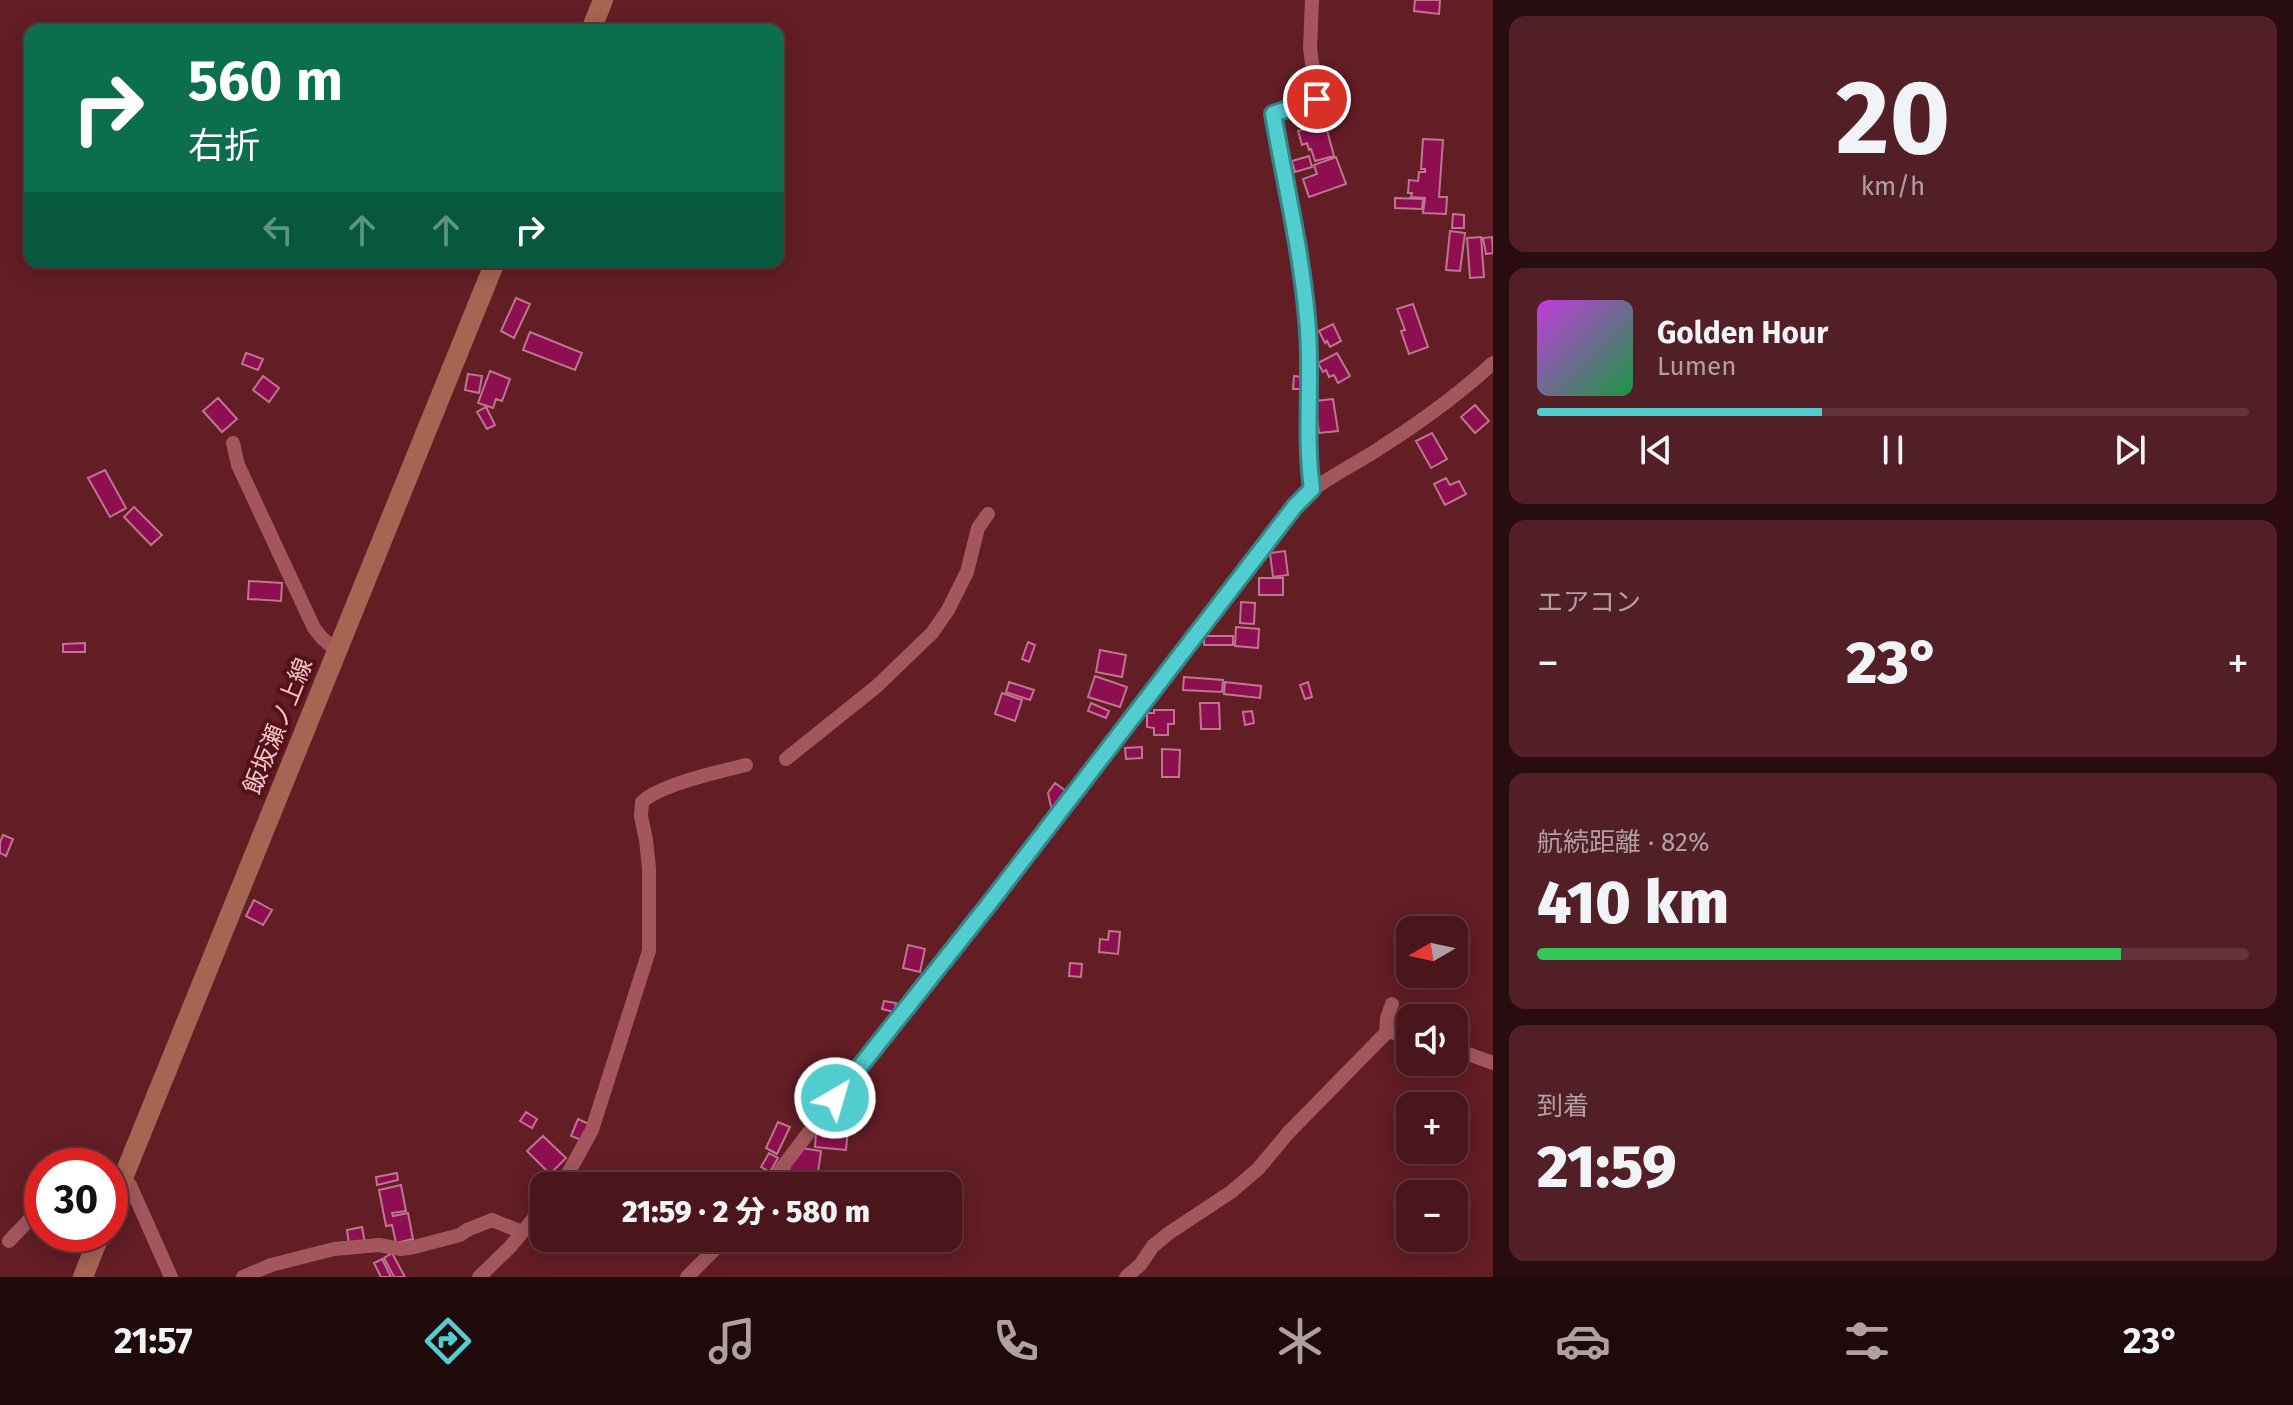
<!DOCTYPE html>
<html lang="ja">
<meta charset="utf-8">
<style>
:root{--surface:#4a161c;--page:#511f25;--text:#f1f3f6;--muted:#b29fa3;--line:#61353b;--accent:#52cdcf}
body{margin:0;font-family:"Fira Sans","Noto Sans JP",sans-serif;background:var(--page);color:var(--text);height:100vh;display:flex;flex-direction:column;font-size:30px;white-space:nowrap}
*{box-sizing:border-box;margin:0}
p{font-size:26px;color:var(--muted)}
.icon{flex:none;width:44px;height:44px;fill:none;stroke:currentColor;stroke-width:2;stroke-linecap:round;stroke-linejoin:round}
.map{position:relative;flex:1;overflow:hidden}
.panel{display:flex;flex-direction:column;gap:16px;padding:16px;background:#290c0f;width:800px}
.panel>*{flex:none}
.hud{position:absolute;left:24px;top:24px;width:760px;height:244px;border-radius:16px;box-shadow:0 4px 20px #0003,0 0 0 2px var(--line);background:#0b6e4f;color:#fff;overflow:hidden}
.needle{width:52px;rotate:261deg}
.fabs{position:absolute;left:1396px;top:916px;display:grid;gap:16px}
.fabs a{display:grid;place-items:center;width:72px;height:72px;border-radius:16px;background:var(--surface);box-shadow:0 4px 20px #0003,0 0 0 2px var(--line);font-size:40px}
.speed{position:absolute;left:24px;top:1148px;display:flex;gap:16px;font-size:40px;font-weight:700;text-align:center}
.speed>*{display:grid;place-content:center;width:104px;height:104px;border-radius:50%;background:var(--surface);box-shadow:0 4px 20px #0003,0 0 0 2px var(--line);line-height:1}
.speed .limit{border:12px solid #d22;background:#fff;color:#111}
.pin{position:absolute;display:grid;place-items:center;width:68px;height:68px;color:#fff;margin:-34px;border:4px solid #fff;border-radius:50%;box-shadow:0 2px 8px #0007}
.me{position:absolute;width:88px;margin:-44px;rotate:38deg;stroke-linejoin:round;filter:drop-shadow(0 0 6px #0008)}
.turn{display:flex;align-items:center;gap:28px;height:168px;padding:0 32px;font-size:36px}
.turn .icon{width:104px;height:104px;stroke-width:2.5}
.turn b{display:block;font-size:56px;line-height:68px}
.lanes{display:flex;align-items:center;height:76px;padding:0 32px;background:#0003;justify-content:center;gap:40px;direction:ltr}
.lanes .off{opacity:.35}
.big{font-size:60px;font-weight:800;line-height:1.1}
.panel .card{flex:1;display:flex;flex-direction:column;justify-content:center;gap:12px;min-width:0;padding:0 28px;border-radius:16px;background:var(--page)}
.panel .dial{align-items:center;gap:0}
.dial b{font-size:104px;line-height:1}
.song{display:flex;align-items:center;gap:24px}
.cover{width:96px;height:96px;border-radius:12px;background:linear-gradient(135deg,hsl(290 70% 55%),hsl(140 70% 35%))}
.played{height:8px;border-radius:4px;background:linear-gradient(90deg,var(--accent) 40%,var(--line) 40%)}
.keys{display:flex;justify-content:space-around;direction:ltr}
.heat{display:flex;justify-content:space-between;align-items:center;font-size:44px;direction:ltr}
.charge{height:12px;border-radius:6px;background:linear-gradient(90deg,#34c759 82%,var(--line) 0)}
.trip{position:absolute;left:530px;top:1172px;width:432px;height:80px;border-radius:16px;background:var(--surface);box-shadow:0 4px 20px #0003,0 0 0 2px var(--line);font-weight:800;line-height:80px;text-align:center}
.menu{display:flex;height:128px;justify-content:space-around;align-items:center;background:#1e090b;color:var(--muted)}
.menu .icon{width:56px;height:56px}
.menu .selected{color:var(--accent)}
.menu b{font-size:36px;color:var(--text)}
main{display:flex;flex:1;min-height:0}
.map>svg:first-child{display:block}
</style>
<main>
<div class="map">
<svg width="1493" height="1277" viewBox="0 0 1493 1277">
<rect width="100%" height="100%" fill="#621d25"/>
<!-- building -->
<path fill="#8e0f50" stroke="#bf748f" stroke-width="2" d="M1415,0H1440L1439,14L1414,11Z
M1325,123L1334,156L1315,161L1311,149L1309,150L1307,143L1302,145L1298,131Z
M1423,139L1443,140L1439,197H1447L1446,214L1423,213L1425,198L1411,197L1412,193H1408L1409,180L1418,181L1419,172H1425V169H1421Z
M1309,156L1312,167L1295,172L1292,161Z
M1336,157L1346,184L1309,197L1303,179L1317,174L1314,165Z
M1395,198L1423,199L1422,209L1395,208Z
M1453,214L1464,215V228H1452Z
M1450,231L1465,233L1460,271L1446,270Z
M1481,237L1484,277L1470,278L1467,238Z
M1492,237L1493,253L1486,254L1483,238Z
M516,298L530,304L514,338L501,331Z
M1413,304L1428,347L1409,354L1401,331L1405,330L1397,309Z
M1333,324L1341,341L1330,347L1327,341L1325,343L1319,331Z
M530,332L582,353L575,370L523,350Z
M246,353L263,359L258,370L242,364Z
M1337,353L1350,376L1338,383L1334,375L1329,377L1326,370L1323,372L1318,363Z
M490,371L510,379L502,401L496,399L493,408L478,403Z
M468,374L482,376L479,393L465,390Z
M263,376L279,388L269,402L253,390Z
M1294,376L1302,377V389H1293Z
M218,398L237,419L222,432L203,411Z
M1333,399L1338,431L1319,433L1315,401Z
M1475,405L1489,421L1475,433L1461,417Z
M486,407L495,425L487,429L477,412Z
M1432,433L1447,459L1431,468L1416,441Z
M105,470L126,508L110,517L88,478Z
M1446,478L1450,485L1459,481L1466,494L1445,505L1434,484Z
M134,507L162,535L151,545L124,517Z
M1285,551L1288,575L1273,577L1270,553Z
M1259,578H1283V595H1259Z
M249,581L282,583L281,601L248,599Z
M1241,602L1255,603L1254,624L1240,623Z
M1236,627L1259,629L1258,648L1235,646Z
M1204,636H1233V645H1204Z
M1028,642L1035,645L1029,662L1022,659Z
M85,643V652H63V644Z
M1100,650L1126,655L1122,677L1096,672Z
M1095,676L1127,687L1120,707L1088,697Z
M1184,677L1223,680L1222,692L1183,690Z
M1009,682L1034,690L1030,700L1006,692Z
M1225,682L1261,686L1260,698L1224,694Z
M1308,682L1312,697L1305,699L1300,685Z
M1002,693L1022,700L1015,721L995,714Z
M1091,703L1109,711L1106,718L1088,711Z
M1200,703H1219L1220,729H1201Z
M1154,710H1174V724H1168V735H1154V728L1147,727V713H1154Z
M1252,711L1254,723L1245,725L1243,712Z
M1142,747V758L1126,759L1125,748Z
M1162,749L1180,750L1179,777H1162Z
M1055,783L1070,794L1057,811L1051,807L1048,793Z
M3,835L13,839L6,856L0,853V842Z
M254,900L272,910L263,925L246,916Z
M1109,931L1120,932L1118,954L1099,952L1100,939L1108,940Z
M908,945L925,949L920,972L903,968Z
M1070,963L1082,964L1081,977L1069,976Z
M884,1001L896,1003L894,1012L882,1009Z
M526,1112L537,1119L532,1128L520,1121Z
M831,1116L849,1117L846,1150L815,1147L816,1133L830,1134Z
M578,1119L591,1125L584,1141L571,1136Z
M778,1122L790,1127L777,1154L766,1148Z
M543,1136L566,1158L550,1174L527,1151Z
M801,1148L821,1151L818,1172L809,1171L807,1186L787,1184L790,1164Z
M769,1153L778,1158L770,1172L761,1167Z
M397,1173L398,1180L377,1185L376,1177Z
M401,1185L406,1211L392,1213L393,1216L408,1213L413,1239L396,1243L392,1225L386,1226L379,1190Z
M362,1227L365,1243L349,1245L347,1230Z
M392,1253L405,1277H394L384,1258Z
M382,1259L391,1277H381L374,1263Z"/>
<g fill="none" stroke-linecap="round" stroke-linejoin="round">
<!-- street -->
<path stroke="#a3575c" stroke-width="14" d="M1312,0L1310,48L1317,99L1273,114C1285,182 1301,250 1308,318C1313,375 1304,432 1312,489
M233,443L238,465L314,628L322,638L337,651
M786,759L877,686L932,633L948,610L967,572L978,528L988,514
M1387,1031L1410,1037
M1454,1049L1493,1063
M123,1178L130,1185L171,1277
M561,1186L592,1130L649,951V868L646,840L641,816L642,802C661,784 719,772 746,765
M768,1186L854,1073L1141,709L1295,506C1319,480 1354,466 1383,446C1422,421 1459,394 1493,363
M9,1241L30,1219L42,1215
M243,1277L271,1265L334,1249L379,1245L401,1249L414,1247L460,1235L467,1230L492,1220L522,1232
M479,1277L510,1247L544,1206
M687,1277L726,1238
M1126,1277L1140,1265L1153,1246L1169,1233L1231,1192L1258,1169L1288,1133L1386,1033L1387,1018L1392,1004"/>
<!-- secondary -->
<path stroke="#a66453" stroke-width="20" d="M591,30L603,0
M110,1210L495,262
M83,1277L100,1234"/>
</g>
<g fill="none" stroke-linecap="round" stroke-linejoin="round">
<defs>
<path id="route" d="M835,1098L989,904L1295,506L1312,489C1304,432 1313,375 1307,318C1301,250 1285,182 1273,114L1317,99"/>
</defs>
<!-- route casing -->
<use href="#route" stroke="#358587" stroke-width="20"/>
<!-- route -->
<use href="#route" stroke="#52cdcf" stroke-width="14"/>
</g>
<g text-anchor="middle" stroke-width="8" stroke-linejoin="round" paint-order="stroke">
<!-- street labels -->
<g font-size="24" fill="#f1c6c6" stroke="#55111b">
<text transform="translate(278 726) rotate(-68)" y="8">飯坂瀬ノ上線</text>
</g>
</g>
</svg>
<div class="fabs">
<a><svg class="needle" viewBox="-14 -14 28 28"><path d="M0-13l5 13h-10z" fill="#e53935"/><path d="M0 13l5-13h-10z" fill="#b29fa3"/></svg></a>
<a><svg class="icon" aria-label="sound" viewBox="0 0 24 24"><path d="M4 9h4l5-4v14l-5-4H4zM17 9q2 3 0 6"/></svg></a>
<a>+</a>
<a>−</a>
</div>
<div class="speed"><div class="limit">30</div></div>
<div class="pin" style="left:1317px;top:99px;background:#d93025"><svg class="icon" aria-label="arrive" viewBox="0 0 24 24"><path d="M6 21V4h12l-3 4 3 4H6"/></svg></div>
<svg class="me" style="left:835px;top:1098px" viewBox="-20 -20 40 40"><circle r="17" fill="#52cdcf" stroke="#fff" stroke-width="3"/><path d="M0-11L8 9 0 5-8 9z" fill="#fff"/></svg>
<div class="trip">21:59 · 2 分 · 580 m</div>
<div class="hud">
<div class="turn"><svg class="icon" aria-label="right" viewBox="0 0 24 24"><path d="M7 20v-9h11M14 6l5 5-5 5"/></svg><div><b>560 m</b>右折</div></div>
<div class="lanes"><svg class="icon off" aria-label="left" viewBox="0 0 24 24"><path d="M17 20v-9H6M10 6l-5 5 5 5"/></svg><svg class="icon off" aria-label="ahead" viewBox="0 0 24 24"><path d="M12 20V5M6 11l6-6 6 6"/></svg><svg class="icon off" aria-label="ahead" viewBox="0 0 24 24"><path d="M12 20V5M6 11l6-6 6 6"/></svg><svg class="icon" aria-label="right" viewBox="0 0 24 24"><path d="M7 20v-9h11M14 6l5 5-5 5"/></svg></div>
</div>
</div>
<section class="panel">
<div class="card dial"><b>20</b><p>km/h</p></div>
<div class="card">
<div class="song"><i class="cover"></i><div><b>Golden Hour</b><p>Lumen</p></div></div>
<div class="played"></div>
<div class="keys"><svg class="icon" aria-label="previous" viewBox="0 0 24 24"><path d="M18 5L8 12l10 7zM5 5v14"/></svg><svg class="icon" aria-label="pause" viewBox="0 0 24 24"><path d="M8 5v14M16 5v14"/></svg><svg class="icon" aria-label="next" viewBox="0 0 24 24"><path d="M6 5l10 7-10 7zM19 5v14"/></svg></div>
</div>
<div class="card"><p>エアコン</p>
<div class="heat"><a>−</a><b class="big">23°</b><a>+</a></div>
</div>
<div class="card"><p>航続距離 · 82%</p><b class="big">410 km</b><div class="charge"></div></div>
<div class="card"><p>到着</p><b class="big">21:59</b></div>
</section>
</main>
<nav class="menu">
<b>21:57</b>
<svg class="icon selected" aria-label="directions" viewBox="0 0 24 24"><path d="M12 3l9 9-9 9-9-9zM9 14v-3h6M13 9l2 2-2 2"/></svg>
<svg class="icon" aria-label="music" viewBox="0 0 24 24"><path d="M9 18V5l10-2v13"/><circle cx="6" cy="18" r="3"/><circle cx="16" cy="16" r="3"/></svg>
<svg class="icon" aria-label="phone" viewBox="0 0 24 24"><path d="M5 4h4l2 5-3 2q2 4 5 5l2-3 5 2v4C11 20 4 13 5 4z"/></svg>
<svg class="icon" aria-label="climate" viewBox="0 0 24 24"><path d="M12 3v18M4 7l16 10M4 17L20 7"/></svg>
<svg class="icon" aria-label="car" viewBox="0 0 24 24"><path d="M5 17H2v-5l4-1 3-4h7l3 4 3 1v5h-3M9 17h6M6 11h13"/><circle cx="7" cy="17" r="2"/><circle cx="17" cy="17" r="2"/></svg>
<svg class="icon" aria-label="filters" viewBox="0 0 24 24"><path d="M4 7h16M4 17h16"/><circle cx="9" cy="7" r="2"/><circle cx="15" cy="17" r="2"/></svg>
<b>23°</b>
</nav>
